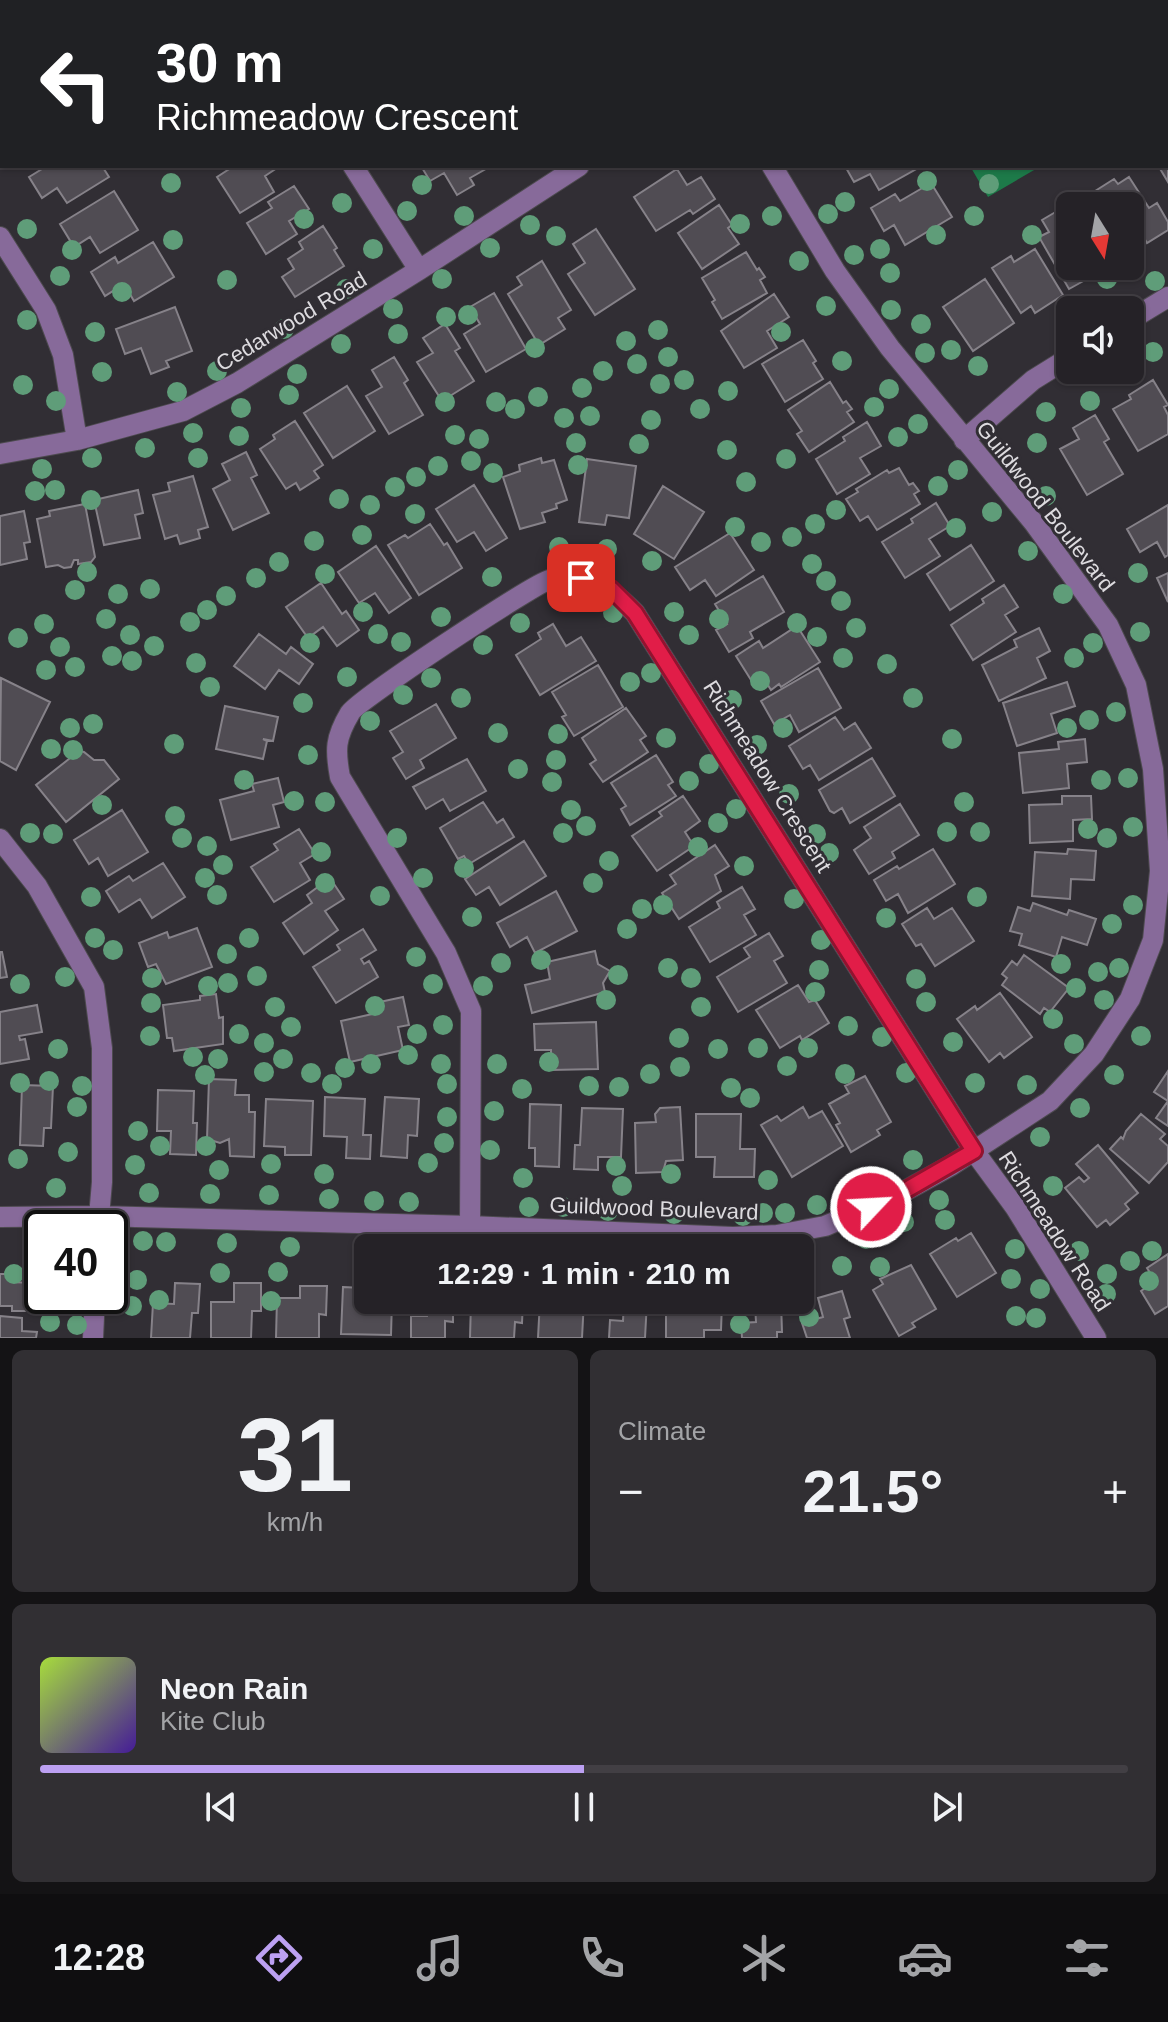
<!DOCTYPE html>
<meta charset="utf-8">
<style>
:root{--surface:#252227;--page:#312f33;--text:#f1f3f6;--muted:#a3a4a7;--line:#423f44;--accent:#bca0f2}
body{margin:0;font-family:Arial,sans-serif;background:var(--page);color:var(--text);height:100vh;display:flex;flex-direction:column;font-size:30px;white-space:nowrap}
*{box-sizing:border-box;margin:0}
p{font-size:26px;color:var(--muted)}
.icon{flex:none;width:44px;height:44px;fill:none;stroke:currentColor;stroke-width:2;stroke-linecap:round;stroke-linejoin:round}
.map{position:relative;height:1338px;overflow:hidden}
.panel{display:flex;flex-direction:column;gap:12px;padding:12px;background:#141315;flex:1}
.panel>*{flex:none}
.banner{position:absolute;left:0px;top:0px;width:1168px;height:168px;box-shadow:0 2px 6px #0004,0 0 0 2px var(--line);background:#202124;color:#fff;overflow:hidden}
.needle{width:52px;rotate:169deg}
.tools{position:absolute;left:1056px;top:192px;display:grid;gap:16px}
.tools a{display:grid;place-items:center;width:88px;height:88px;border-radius:12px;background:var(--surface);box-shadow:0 2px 6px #0004,0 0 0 2px var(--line);font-size:40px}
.speed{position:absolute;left:24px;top:1210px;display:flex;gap:16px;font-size:40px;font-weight:700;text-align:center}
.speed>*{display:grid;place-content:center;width:104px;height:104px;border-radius:50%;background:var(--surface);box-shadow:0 2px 6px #0004,0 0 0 2px var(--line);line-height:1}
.speed .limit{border:4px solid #111;border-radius:12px;background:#fff;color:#111}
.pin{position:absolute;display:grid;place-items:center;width:68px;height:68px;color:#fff;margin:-34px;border-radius:16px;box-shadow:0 4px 12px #0006}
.me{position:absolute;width:88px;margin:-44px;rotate:65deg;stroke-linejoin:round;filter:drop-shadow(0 0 6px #0008)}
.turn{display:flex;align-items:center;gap:28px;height:168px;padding:0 24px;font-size:36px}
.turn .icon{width:104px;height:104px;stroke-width:2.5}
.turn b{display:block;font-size:56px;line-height:68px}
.big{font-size:60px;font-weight:700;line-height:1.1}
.panel .card{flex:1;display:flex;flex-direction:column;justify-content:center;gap:12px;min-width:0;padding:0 28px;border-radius:12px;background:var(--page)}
.panel .dial{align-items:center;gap:0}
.dial b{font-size:104px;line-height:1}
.song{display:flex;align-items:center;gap:24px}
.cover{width:96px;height:96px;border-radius:12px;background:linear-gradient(135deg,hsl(80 70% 55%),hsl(260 70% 35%))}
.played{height:8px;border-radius:4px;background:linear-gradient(90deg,var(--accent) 50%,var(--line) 50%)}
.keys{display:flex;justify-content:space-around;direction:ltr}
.heat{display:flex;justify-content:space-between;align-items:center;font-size:44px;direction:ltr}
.panel .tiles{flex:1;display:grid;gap:12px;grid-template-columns:1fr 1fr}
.card:last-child{grid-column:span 2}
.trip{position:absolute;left:354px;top:1234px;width:460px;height:80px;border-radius:12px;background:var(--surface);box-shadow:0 2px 6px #0004,0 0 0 2px var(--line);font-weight:700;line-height:80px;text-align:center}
.dock{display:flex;height:128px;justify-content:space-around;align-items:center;background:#0f0e10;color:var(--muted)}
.dock .icon{width:56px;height:56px}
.dock .active{color:var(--accent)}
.dock b{font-size:36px;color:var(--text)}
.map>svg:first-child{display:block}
</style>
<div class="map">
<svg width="1168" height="1338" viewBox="0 0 1168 1338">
<rect width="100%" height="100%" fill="#312e34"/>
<!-- forest -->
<path fill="#1d7a49" d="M870,0H1168V92L1166,93V2Z
M970,166H1041L988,197Z"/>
<!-- building -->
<path fill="#504c53" stroke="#868289" stroke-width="2" d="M115,0H162L112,2Z
M331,0H398L399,2H328Z
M550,0H589L547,2Z
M765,0H816L817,2H762Z
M2,54V98L0,94Z
M1168,162V182L1159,167L1166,166Z
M47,166H102L109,177L67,203L57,188L42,198L29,177Z
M234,166H280L265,176L274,192L240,213L217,177Z
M421,166H491L470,178L474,185L457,195L444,173L430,181Z
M845,166H917L918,168L879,190L870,174L854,182Z
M677,169L687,185L701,177L715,199L693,214L690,210L656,231L634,197Z
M1129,177L1149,208L1157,203L1168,222V230L1147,243L1140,231L1133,236L1130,231V206H1100L1092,193L1114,179L1118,184Z
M931,183L952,217L905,245L894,225L884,231L871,208L895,194L900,201Z
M294,186L309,209L289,221L297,234L266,254L247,223L272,208L268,202Z
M114,191L138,230L100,253L90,237L74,247L60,224Z
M719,205L732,225L728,228L739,244L702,269L678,233Z
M1064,207L1070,217V266H1091L1096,274L1069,289L1039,237L1049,232L1042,220Z
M323,226L337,248L334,250L344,266L295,297L282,277L294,269L288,259L303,249L299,242Z
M596,229L635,289L595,315L568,274L585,263L573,244Z
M153,242L174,277L134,301L124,284L105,296L91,272L115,257L118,263Z
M1035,249L1063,295L1035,313L1031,306L1021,313L992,268L1011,256L1014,262Z
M746,252L757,270L759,268L765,277L760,280L767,293L722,319L712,302L715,300L702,278Z
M542,261L571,310L558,318L565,329L539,345L508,294L522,285L517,277Z
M985,279L1014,323L973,351L943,307Z
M494,293L526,349L486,372L464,334L480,324L470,307Z
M774,294L789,317L767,331L777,348L744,368L721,331Z
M175,307L192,351L166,361L169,367L151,374L141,348L125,354L116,329Z
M445,324L460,348L455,351L474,381L442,401L417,362L433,353L423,338Z
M803,340L816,361L813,363L823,379L785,402L762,364Z
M394,357L408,380L404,383L423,415L389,434L366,396L382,387L372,370Z
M1153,380L1168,405L1164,407L1168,415V434L1138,451L1113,409L1131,399L1129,395Z
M830,382L843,403L846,401L852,409L847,412L854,422L809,452L797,434L802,431L788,410Z
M347,386L375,431L333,458L304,413Z
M1095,415L1109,439L1104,442L1123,474L1087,495L1060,449L1079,439L1073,428Z
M295,421L323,465L314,471L319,478L300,490L296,483L286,489L260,449L275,439L273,435Z
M867,422L881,446L860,458L870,474L837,494L816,459L845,441L843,437Z
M246,452L257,475L251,478L269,513L233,530L213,489L230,480L222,464Z
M541,458L542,463L554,460L567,500L556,504L557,508L542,513L545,522L520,529L503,477L520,471L519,465Z
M587,459L636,466L629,518L607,515L605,525L579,522Z
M899,468L909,485L913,483L919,491L914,494L920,504L877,530L868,516L860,521L846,499L858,492L856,489L887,470L889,473Z
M193,476L208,527L198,530L200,538L180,544L177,535L165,539L153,495L170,491L168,483Z
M474,485L507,538L486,551L474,532L457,542L436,509Z
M663,486L704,512L674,559L634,534Z
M138,490L143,513L135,515L140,538L104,545L94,500Z
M936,503L950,526L929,539L940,556L905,578L882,542L913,523L911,519Z
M85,504L95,557L91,562L78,564V560H74L71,567L64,568L58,565L46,567L37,519L50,516L49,511Z
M1168,505V555L1165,557L1157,542L1140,552L1127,529Z
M24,511L30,542L24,543L27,559L0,565V516Z
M430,524L444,545L447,543L462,568L419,595L388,545L405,535L408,538Z
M730,533L754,570L716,596L705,580L690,590L675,567Z
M971,545L994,581L950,610L927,574Z
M376,546L411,598L389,613L375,593L359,603L338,572Z
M1168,573V602L1157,578Z
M763,576L784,612L750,632L753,638L729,652L716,630L727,624L715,604Z
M321,583L342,614L346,611L359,630L337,646L323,627L308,638L286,607Z
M1004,585L1018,607L1005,615L1016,632L973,660L951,625L984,603L982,599Z
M553,624L566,646L581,637L596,661L540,695L516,655L541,639L538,633Z
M797,626L820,662L781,687L779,684L771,690L761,674L751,680L736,656L759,641L763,648Z
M1039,628L1050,651L1037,658L1046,678L999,701L982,665L1017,647L1014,640Z
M259,634L286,654L291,647L313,664L299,684L279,670L265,689L234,666Z
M598,665L623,707L574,736L562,717L566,715L552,692Z
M818,668L841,708L799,732L790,715L774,724L761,701Z
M1,678L50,702L16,770L0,761Z
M1067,682L1075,706L1051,714L1057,733L1017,746L1003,703Z
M436,704L456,738L420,760L424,768L406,779L393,758L403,752L390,731Z
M225,706L278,717L273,741L263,739L267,741L263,759L216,749Z
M626,708L646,736L640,740L648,752L603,782L590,764L596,760L582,738Z
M835,717L844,730L855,723L871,748L819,780L810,765L803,769L789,746Z
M1085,739L1087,762L1067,764L1069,788L1023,793L1019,753L1059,749L1058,742Z
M79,751L84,752L94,760H104L119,779L66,822L36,785Z
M656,755L673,782L668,785L676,796L630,825L621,809L626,806L611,783Z
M872,758L895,796L850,823L842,808L834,813L830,811L819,790Z
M467,759L486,791L450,811L443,799L426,809L413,787Z
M278,778L284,802L273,805L279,827L231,840L220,800L254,791L252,784Z
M683,796L700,821L685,832L694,846L657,871L632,836L662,816L659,812Z
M1062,796H1091L1092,819L1073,820V841L1030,843L1029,805L1062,804Z
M483,802L497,823L503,819L514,837L469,864L464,856L458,859L440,828Z
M900,804L919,835L892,852L895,858L869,874L854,850L871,838L864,827Z
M122,810L148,852L108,876L98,858L89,864L74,840Z
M299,829L315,854L300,863L310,880L274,902L251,867L278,850L274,844Z
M524,841L546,876L500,905L489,887L476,895L465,879Z
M715,845L729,866L715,875L721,891L679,919L662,893L676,884L670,875Z
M933,849L955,884L908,913L898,894L886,901L874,880L897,866L899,869Z
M1068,849L1096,851L1094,880L1071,879L1070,899L1032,896L1035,852L1067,854Z
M163,863L185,897L152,918L140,899L119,912L106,891L129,876L133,881Z
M330,878L344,899L325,911L338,930L304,954L283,923L312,903L307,895Z
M742,887L755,909L744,915L756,935L710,962L689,927L720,908L717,902Z
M556,891L577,931L535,953L527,937L510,947L497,923Z
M1033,903L1067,915L1069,910L1096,919L1087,945L1062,937L1056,957L1019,945L1022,934L1010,931L1018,907L1030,911Z
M927,908L934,919L952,908L974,941L935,966L921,944L916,946L902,924Z
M197,928L212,967L166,984L156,964L148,967L139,943L167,932L169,938Z
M363,929L376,950L361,959L364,964L369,961L378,977L336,1003L313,967L340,950L337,945Z
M769,933L783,956L774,961L787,983L738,1012L717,977L750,957L744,948Z
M595,951L598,964L610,971L603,983L605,992L532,1013L525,985L550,979L547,962Z
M0,952H2L7,977L0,978Z
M1024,955L1069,988L1050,1012L1044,1008L1040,1014L1002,985L1007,978L1002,974L1012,961L1017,965Z
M798,985L809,1002L815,1000L829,1023L802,1040L800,1036L780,1048L756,1010Z
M1000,993L1032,1037L1004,1058L1000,1053L989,1062L957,1019L975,1006L977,1010Z
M216,994L219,1018L223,1017V1044L174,1051L172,1038H167L163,1005L200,1000V996Z
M403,997L409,1025L398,1027L403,1050L350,1062L341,1021L377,1013L375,1003Z
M37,1005L42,1032L19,1036L20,1040L25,1039L29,1059L0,1064V1012Z
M596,1022L598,1069L551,1070V1050H535L534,1024Z
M1168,1071V1101L1154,1092Z
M865,1076L891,1122L877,1130L880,1135L851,1152L836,1125L840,1123L829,1104L849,1093L845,1086Z
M209,1079L236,1080L235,1095H249V1112H255L254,1157L230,1156L229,1139L220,1143L207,1139Z
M22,1085L53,1086L51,1128H44L43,1146L20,1145Z
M158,1090L194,1091L193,1123H197L196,1155L170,1154L171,1131H157Z
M325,1097L365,1099L363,1135H371L370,1159L346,1158L347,1137L324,1136Z
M385,1097L419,1099L417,1136L408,1135L407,1158L381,1156Z
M266,1099L313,1101L311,1155H285V1147L264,1146Z
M1168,1101V1126L1156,1118Z
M530,1104L561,1105L559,1167L535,1166V1148H529Z
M680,1107L683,1160L666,1161L663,1172L636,1173L635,1123L656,1122L655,1114L660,1108Z
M803,1107L809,1118L822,1111L843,1146L792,1177L761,1125L777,1116L781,1121Z
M582,1108L623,1109L621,1157H598V1170L574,1169L575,1145H580Z
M696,1114H741L740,1149H755L754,1177H714L715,1157H696Z
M1141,1114L1165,1134L1160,1139L1168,1146V1162L1149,1183L1110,1149L1121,1137L1123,1139L1126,1131Z
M1098,1145L1138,1193L1125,1204L1129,1209L1110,1225L1106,1220L1097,1227L1065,1188L1079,1177L1084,1182L1089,1178L1076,1164Z
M971,1233L996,1273L957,1297L930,1254L956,1238L958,1241Z
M1168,1254V1306L1155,1314L1141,1291L1155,1281L1147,1268Z
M911,1265L936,1309L912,1323L915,1327L899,1336L873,1290L883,1284L880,1279Z
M0,1274H11V1282L34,1283L33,1311H12V1306H0Z
M175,1283L200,1284L198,1313H192L190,1338H151L153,1303L174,1304Z
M234,1283H261V1311H252L251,1338H211V1302H234Z
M300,1286H327L326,1315L319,1314V1338H276L277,1298H300Z
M343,1287L362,1288V1292H368V1300H392L391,1335L341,1334Z
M842,1291L850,1317L844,1319L850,1338H807L802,1323L823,1317L818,1298Z
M428,1300H453V1322L445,1321V1338H411V1316H427Z
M495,1300H523L522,1323L515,1322L514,1338H470L471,1302H495Z
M540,1300H584L582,1338H538Z
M624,1300L647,1301L645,1338H609L610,1320L623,1321Z
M694,1302L722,1303L721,1330H704V1338H666V1306H694Z
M781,1302L782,1332H777V1338H742L741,1323L756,1322L755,1304Z
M0,1316L22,1318V1331L37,1332L36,1338H0Z"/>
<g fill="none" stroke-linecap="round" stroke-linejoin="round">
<defs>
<path id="minor" d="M248,0L249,2
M672,0L673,2
M353,166L419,270
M0,237L46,310L63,355L77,440
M1130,320L1168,297
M964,440L1033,380L1070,357
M0,454L77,440L183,411L237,383L419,270L579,166
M0,839L37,886L94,987L102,1048V1182L98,1228
M0,1217L99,1216L470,1226L733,1237L777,1235L825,1226L894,1197L952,1165L1050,1101L1094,1054L1130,999L1153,940L1160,871L1153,769L1136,685L1108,625L1034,523L890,348L835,271L772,166
M470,1226L471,1011L446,953L340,777C335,750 335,738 350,713C356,701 535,583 549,580C588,572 609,587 635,613L974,1151L1015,1207L1096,1338
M93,1338L95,1296"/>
</defs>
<!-- minor casing -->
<use href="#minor" stroke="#4d4a4f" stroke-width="22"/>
<!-- minor -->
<use href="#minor" stroke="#876a9a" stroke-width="20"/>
</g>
<!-- trees -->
<g fill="#5f9d79">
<circle cx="927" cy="181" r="10"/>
<circle cx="171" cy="183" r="10"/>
<circle cx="989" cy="184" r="10"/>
<circle cx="422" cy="185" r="10"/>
<circle cx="845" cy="202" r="10"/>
<circle cx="342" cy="203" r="10"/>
<circle cx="407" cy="211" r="10"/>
<circle cx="828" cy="214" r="10"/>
<circle cx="464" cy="216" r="10"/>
<circle cx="772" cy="216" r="10"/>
<circle cx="974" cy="216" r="10"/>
<circle cx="304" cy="219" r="10"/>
<circle cx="740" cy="224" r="10"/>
<circle cx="530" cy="225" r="10"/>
<circle cx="27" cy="229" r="10"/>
<circle cx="936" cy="235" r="10"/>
<circle cx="1032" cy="235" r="10"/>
<circle cx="556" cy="236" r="10"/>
<circle cx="173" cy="240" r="10"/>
<circle cx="490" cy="248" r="10"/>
<circle cx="373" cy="249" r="10"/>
<circle cx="880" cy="249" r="10"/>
<circle cx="72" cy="250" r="10"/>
<circle cx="854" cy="255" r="10"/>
<circle cx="799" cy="261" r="10"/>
<circle cx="890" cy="273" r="10"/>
<circle cx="60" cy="276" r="10"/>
<circle cx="442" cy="279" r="10"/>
<circle cx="1107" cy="279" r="10"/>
<circle cx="227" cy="280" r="10"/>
<circle cx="1155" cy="281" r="10"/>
<circle cx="346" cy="289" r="10"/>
<circle cx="122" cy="292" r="10"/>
<circle cx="826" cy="306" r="10"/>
<circle cx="393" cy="309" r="10"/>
<circle cx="891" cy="310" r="10"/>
<circle cx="468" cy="315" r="10"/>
<circle cx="446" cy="317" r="10"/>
<circle cx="27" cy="320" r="10"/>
<circle cx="921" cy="324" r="10"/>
<circle cx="284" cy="329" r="10"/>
<circle cx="658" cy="330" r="10"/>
<circle cx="95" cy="332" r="10"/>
<circle cx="781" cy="332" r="10"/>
<circle cx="398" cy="334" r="10"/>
<circle cx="626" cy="341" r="10"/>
<circle cx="341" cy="344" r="10"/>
<circle cx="535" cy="348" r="10"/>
<circle cx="951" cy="350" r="10"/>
<circle cx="1153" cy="352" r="10"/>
<circle cx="925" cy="353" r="10"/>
<circle cx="668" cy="357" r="10"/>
<circle cx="842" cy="361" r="10"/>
<circle cx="637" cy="364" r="10"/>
<circle cx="978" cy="366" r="10"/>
<circle cx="217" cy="371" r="10"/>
<circle cx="603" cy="371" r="10"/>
<circle cx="102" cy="372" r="10"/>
<circle cx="297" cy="374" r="10"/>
<circle cx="684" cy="380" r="10"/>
<circle cx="660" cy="384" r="10"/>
<circle cx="23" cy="385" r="10"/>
<circle cx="582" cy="388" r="10"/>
<circle cx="889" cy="389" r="10"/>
<circle cx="728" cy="391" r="10"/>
<circle cx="177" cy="392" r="10"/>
<circle cx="289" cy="395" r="10"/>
<circle cx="538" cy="397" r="10"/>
<circle cx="56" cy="401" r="10"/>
<circle cx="1090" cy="401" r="10"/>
<circle cx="445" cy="402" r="10"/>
<circle cx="496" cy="402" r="10"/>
<circle cx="874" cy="407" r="10"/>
<circle cx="241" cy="408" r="10"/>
<circle cx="515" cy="409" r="10"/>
<circle cx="700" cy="409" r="10"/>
<circle cx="1046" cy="412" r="10"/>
<circle cx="590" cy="416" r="10"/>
<circle cx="564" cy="418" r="10"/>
<circle cx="651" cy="420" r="10"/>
<circle cx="918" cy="424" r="10"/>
<circle cx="193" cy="433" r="10"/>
<circle cx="455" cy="435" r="10"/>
<circle cx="239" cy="436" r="10"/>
<circle cx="898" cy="437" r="10"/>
<circle cx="479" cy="439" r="10"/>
<circle cx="576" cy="443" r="10"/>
<circle cx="1037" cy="443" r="10"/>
<circle cx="639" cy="444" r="10"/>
<circle cx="145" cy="448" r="10"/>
<circle cx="727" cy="450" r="10"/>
<circle cx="92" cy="458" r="10"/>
<circle cx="198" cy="458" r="10"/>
<circle cx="786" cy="459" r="10"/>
<circle cx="471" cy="461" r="10"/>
<circle cx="578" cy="465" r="10"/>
<circle cx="438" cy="466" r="10"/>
<circle cx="42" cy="469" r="10"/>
<circle cx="958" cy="470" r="10"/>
<circle cx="493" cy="473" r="10"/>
<circle cx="416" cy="477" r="10"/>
<circle cx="746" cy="482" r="10"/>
<circle cx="938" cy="486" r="10"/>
<circle cx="395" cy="487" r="10"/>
<circle cx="55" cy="490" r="10"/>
<circle cx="35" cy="491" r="10"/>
<circle cx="1046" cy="496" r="10"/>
<circle cx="339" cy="499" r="10"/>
<circle cx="91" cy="500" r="10"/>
<circle cx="370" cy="505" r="10"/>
<circle cx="836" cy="510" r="10"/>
<circle cx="992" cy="512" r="10"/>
<circle cx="415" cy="514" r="10"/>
<circle cx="815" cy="524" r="10"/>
<circle cx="735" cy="527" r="10"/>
<circle cx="956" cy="528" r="10"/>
<circle cx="362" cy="535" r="10"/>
<circle cx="792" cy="537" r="10"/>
<circle cx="314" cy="541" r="10"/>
<circle cx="761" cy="542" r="10"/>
<circle cx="559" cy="547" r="10"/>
<circle cx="607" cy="549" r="10"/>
<circle cx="1028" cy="551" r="10"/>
<circle cx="652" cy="561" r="10"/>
<circle cx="279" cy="562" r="10"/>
<circle cx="812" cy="564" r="10"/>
<circle cx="87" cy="572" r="10"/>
<circle cx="1138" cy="573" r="10"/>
<circle cx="325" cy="574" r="10"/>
<circle cx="492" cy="577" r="10"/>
<circle cx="256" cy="578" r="10"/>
<circle cx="826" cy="581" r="10"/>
<circle cx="150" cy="589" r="10"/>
<circle cx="75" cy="590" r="10"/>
<circle cx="118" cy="594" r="10"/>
<circle cx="1063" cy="594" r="10"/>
<circle cx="226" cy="596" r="10"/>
<circle cx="561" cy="599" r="10"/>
<circle cx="841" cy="601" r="10"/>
<circle cx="207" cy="610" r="10"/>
<circle cx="363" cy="612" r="10"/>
<circle cx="674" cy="612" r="10"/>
<circle cx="613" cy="613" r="10"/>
<circle cx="441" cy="617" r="10"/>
<circle cx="106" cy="619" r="10"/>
<circle cx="719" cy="619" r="10"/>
<circle cx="190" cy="622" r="10"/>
<circle cx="520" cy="623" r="10"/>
<circle cx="797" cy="623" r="10"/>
<circle cx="44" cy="624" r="10"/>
<circle cx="856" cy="628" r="10"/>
<circle cx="1140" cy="632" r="10"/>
<circle cx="378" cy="634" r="10"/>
<circle cx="130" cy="635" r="10"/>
<circle cx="689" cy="635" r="10"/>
<circle cx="817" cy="637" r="10"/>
<circle cx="18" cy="638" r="10"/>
<circle cx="401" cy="642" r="10"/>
<circle cx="310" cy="643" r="10"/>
<circle cx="1093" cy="643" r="10"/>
<circle cx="483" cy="645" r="10"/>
<circle cx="154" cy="646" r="10"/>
<circle cx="60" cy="647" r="10"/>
<circle cx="112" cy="656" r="10"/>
<circle cx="843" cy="658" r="10"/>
<circle cx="1074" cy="658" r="10"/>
<circle cx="132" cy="661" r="10"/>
<circle cx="196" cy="663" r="10"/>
<circle cx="887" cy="664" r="10"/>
<circle cx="75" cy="667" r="10"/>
<circle cx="46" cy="670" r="10"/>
<circle cx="651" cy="673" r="10"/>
<circle cx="347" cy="677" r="10"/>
<circle cx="431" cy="678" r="10"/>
<circle cx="760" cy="681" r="10"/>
<circle cx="630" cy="682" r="10"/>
<circle cx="210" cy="687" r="10"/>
<circle cx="403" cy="695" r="10"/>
<circle cx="461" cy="698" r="10"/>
<circle cx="913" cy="698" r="10"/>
<circle cx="732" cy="700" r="10"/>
<circle cx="303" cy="703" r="10"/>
<circle cx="1116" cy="712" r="10"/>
<circle cx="1089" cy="720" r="10"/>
<circle cx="370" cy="721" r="10"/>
<circle cx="93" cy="724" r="10"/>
<circle cx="70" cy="728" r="10"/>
<circle cx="783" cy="728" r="10"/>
<circle cx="1067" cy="728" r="10"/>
<circle cx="498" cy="733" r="10"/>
<circle cx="558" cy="734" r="10"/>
<circle cx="666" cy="738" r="10"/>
<circle cx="952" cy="739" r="10"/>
<circle cx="174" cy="744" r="10"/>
<circle cx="757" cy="745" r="10"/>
<circle cx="51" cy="749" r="10"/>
<circle cx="73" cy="750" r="10"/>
<circle cx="308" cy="755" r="10"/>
<circle cx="556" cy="760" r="10"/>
<circle cx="709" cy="764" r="10"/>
<circle cx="518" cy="769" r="10"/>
<circle cx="1128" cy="778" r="10"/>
<circle cx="244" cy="780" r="10"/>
<circle cx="1101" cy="780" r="10"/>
<circle cx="689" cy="781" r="10"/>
<circle cx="552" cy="782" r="10"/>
<circle cx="789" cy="794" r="10"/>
<circle cx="294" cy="801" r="10"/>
<circle cx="325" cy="802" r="10"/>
<circle cx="964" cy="802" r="10"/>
<circle cx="102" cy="805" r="10"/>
<circle cx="736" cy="809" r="10"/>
<circle cx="571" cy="810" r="10"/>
<circle cx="175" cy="816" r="10"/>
<circle cx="718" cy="823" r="10"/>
<circle cx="586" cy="826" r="10"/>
<circle cx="1133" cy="827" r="10"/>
<circle cx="1088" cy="829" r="10"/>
<circle cx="947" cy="832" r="10"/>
<circle cx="980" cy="832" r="10"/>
<circle cx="30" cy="833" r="10"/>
<circle cx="563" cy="833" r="10"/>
<circle cx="53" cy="834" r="10"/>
<circle cx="816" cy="834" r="10"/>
<circle cx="182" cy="838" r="10"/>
<circle cx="397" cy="838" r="10"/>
<circle cx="1107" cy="838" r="10"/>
<circle cx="207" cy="846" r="10"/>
<circle cx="698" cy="847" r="10"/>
<circle cx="321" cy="852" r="10"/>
<circle cx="829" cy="853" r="10"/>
<circle cx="609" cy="861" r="10"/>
<circle cx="223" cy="865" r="10"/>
<circle cx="744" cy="866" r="10"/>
<circle cx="464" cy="868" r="10"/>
<circle cx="205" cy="878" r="10"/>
<circle cx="423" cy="878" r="10"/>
<circle cx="325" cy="883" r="10"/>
<circle cx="593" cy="883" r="10"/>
<circle cx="217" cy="895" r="10"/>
<circle cx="380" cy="896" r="10"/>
<circle cx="91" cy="897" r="10"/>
<circle cx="977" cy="897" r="10"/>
<circle cx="794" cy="899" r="10"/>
<circle cx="663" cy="905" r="10"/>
<circle cx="1133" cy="905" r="10"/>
<circle cx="642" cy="909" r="10"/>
<circle cx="472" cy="917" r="10"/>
<circle cx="886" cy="918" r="10"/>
<circle cx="1112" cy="924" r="10"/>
<circle cx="627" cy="929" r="10"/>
<circle cx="95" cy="938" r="10"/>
<circle cx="249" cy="938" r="10"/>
<circle cx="821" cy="940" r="10"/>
<circle cx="113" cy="950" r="10"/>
<circle cx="227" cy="954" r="10"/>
<circle cx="416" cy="957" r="10"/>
<circle cx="541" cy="960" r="10"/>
<circle cx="501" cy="963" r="10"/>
<circle cx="1061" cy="964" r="10"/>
<circle cx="668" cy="968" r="10"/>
<circle cx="1119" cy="968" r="10"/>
<circle cx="819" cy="970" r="10"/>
<circle cx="1098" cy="972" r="10"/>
<circle cx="618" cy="975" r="10"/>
<circle cx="257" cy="976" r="10"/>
<circle cx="65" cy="977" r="10"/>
<circle cx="152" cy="978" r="10"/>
<circle cx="691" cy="978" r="10"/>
<circle cx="916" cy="979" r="10"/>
<circle cx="228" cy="983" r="10"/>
<circle cx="20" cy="984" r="10"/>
<circle cx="433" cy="984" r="10"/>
<circle cx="208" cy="986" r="10"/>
<circle cx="483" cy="986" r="10"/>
<circle cx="1076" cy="988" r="10"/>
<circle cx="815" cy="992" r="10"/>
<circle cx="606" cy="1000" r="10"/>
<circle cx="1104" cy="1000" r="10"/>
<circle cx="926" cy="1002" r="10"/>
<circle cx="151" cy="1003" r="10"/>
<circle cx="375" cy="1006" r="10"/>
<circle cx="275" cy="1007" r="10"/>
<circle cx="701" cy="1007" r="10"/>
<circle cx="1053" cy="1019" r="10"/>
<circle cx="443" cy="1025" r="10"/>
<circle cx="848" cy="1026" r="10"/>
<circle cx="291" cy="1027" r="10"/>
<circle cx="239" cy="1034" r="10"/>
<circle cx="417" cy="1034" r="10"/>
<circle cx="150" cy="1036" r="10"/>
<circle cx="1141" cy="1036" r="10"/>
<circle cx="882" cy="1037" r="10"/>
<circle cx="679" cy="1038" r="10"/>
<circle cx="953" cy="1042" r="10"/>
<circle cx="264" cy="1043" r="10"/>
<circle cx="1074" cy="1044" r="10"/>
<circle cx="758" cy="1048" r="10"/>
<circle cx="808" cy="1048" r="10"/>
<circle cx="58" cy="1049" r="10"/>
<circle cx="718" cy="1049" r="10"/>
<circle cx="408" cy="1055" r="10"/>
<circle cx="193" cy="1057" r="10"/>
<circle cx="218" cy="1059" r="10"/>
<circle cx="283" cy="1059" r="10"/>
<circle cx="549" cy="1062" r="10"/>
<circle cx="371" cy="1064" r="10"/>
<circle cx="441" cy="1064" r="10"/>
<circle cx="497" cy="1064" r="10"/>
<circle cx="787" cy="1066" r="10"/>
<circle cx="680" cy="1067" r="10"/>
<circle cx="345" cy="1068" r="10"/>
<circle cx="264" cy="1072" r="10"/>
<circle cx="311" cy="1073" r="10"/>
<circle cx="906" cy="1073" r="10"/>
<circle cx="650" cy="1074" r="10"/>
<circle cx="845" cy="1074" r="10"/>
<circle cx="205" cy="1075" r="10"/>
<circle cx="1114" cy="1075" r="10"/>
<circle cx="49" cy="1081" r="10"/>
<circle cx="20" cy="1083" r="10"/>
<circle cx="975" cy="1083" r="10"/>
<circle cx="332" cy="1084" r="10"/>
<circle cx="447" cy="1084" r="10"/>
<circle cx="1027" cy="1085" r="10"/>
<circle cx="82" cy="1086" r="10"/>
<circle cx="589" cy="1086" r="10"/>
<circle cx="619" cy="1087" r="10"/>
<circle cx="731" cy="1088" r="10"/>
<circle cx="522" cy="1089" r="10"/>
<circle cx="750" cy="1098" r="10"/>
<circle cx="77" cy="1107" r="10"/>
<circle cx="1080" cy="1108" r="10"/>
<circle cx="494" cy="1111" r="10"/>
<circle cx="447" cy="1117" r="10"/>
<circle cx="138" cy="1131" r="10"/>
<circle cx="1040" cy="1137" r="10"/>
<circle cx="444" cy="1143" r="10"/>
<circle cx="160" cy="1146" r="10"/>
<circle cx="206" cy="1146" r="10"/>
<circle cx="490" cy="1150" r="10"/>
<circle cx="68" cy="1152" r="10"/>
<circle cx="18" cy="1159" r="10"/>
<circle cx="913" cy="1160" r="10"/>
<circle cx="428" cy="1163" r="10"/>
<circle cx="271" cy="1164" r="10"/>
<circle cx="135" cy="1165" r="10"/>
<circle cx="616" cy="1166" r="10"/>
<circle cx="219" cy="1170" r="10"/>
<circle cx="324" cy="1174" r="10"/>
<circle cx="671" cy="1174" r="10"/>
<circle cx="523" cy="1178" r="10"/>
<circle cx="768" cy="1180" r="10"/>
<circle cx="866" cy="1184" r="10"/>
<circle cx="622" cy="1186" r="10"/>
<circle cx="1053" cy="1186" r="10"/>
<circle cx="56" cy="1188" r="10"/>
<circle cx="149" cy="1193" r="10"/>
<circle cx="210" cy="1194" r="10"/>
<circle cx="269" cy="1195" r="10"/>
<circle cx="329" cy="1199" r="10"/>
<circle cx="939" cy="1200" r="10"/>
<circle cx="374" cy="1201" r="10"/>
<circle cx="409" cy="1202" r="10"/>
<circle cx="817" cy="1205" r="10"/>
<circle cx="529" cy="1207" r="10"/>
<circle cx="563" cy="1207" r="10"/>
<circle cx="608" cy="1211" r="10"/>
<circle cx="763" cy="1213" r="10"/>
<circle cx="785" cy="1213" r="10"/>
<circle cx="674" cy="1214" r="10"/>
<circle cx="743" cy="1216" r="10"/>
<circle cx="945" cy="1220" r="10"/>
<circle cx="904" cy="1222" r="10"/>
<circle cx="866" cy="1239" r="10"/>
<circle cx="143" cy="1241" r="10"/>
<circle cx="166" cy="1242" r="10"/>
<circle cx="227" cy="1243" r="10"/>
<circle cx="290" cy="1247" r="10"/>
<circle cx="1015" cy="1249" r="10"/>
<circle cx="1079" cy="1251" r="10"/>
<circle cx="1152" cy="1251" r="10"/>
<circle cx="1130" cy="1261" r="10"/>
<circle cx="842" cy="1266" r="10"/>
<circle cx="880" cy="1267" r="10"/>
<circle cx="278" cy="1272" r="10"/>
<circle cx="220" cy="1273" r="10"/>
<circle cx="14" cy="1274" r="10"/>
<circle cx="1107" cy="1274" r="10"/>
<circle cx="1011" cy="1279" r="10"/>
<circle cx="137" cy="1280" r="10"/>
<circle cx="1149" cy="1281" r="10"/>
<circle cx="1040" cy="1289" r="10"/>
<circle cx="1106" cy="1294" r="10"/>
<circle cx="159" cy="1300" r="10"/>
<circle cx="271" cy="1301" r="10"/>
<circle cx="132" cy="1306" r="10"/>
<circle cx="1016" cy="1316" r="10"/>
<circle cx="809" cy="1317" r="10"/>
<circle cx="1036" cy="1318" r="10"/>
<circle cx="50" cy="1322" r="10"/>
<circle cx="740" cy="1324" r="10"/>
<circle cx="77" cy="1325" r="10"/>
</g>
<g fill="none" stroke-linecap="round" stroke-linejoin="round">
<defs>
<path id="route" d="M581,578L611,589L635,613L974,1151L894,1197L871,1207"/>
</defs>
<!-- route casing -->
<use href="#route" stroke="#92132f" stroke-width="20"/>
<!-- route -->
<use href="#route" stroke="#e11d48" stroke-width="14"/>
</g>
<g text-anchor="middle" stroke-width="6" stroke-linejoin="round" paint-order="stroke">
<!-- street labels -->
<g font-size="22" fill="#dddbdf" stroke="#312e34">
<text transform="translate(291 321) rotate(-31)" y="8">Cedarwood Road</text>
<text transform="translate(1046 506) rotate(52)" y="8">Guildwood Boulevard</text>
<text transform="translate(768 776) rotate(58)" y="8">Richmeadow Crescent</text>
<text transform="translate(654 1208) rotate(2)" y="8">Guildwood Boulevard</text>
<text transform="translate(1055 1231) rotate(57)" y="8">Richmeadow Road</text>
</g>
</g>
</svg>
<div class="tools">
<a><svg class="needle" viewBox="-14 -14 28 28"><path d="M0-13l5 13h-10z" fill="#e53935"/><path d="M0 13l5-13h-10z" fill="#a3a4a7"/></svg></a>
<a><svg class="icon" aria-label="sound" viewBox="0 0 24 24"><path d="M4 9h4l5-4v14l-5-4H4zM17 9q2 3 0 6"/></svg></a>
</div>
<div class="speed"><div class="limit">40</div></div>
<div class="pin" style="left:581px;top:578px;background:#d93025"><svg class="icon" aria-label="arrive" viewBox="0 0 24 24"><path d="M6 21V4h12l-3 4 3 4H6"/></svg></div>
<svg class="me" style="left:871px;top:1207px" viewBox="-20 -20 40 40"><circle r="17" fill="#e11d48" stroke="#fff" stroke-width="3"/><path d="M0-11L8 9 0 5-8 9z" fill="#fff"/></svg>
<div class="trip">12:29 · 1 min · 210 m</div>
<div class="banner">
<div class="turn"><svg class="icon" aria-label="left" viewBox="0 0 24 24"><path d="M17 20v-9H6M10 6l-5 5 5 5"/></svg><div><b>30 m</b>Richmeadow Crescent</div></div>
</div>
</div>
<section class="panel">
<div class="tiles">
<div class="card dial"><b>31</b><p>km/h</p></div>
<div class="card"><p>Climate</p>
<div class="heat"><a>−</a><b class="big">21.5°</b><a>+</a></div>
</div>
<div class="card">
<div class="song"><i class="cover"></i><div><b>Neon Rain</b><p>Kite Club</p></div></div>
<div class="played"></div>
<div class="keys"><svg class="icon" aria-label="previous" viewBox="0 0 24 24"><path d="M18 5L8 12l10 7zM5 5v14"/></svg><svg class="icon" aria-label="pause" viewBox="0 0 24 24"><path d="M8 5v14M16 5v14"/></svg><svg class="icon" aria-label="next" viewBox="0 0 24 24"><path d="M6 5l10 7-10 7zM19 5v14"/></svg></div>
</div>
</div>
</section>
<nav class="dock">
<b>12:28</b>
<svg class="icon active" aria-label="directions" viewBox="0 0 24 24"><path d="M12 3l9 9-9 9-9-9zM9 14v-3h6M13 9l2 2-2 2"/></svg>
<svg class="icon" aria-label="music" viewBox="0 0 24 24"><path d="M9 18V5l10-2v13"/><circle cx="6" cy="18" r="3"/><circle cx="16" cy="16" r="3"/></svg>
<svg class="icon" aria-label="phone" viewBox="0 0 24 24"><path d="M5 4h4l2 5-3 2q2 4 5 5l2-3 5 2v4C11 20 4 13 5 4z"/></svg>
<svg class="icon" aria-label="climate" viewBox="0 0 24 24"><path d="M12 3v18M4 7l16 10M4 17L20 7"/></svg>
<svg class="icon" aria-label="car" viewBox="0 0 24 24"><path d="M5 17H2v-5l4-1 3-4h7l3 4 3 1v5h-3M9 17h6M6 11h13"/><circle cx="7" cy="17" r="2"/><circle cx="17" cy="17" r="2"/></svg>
<svg class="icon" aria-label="filters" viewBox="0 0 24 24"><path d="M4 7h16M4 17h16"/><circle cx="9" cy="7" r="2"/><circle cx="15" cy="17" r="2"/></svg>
</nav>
